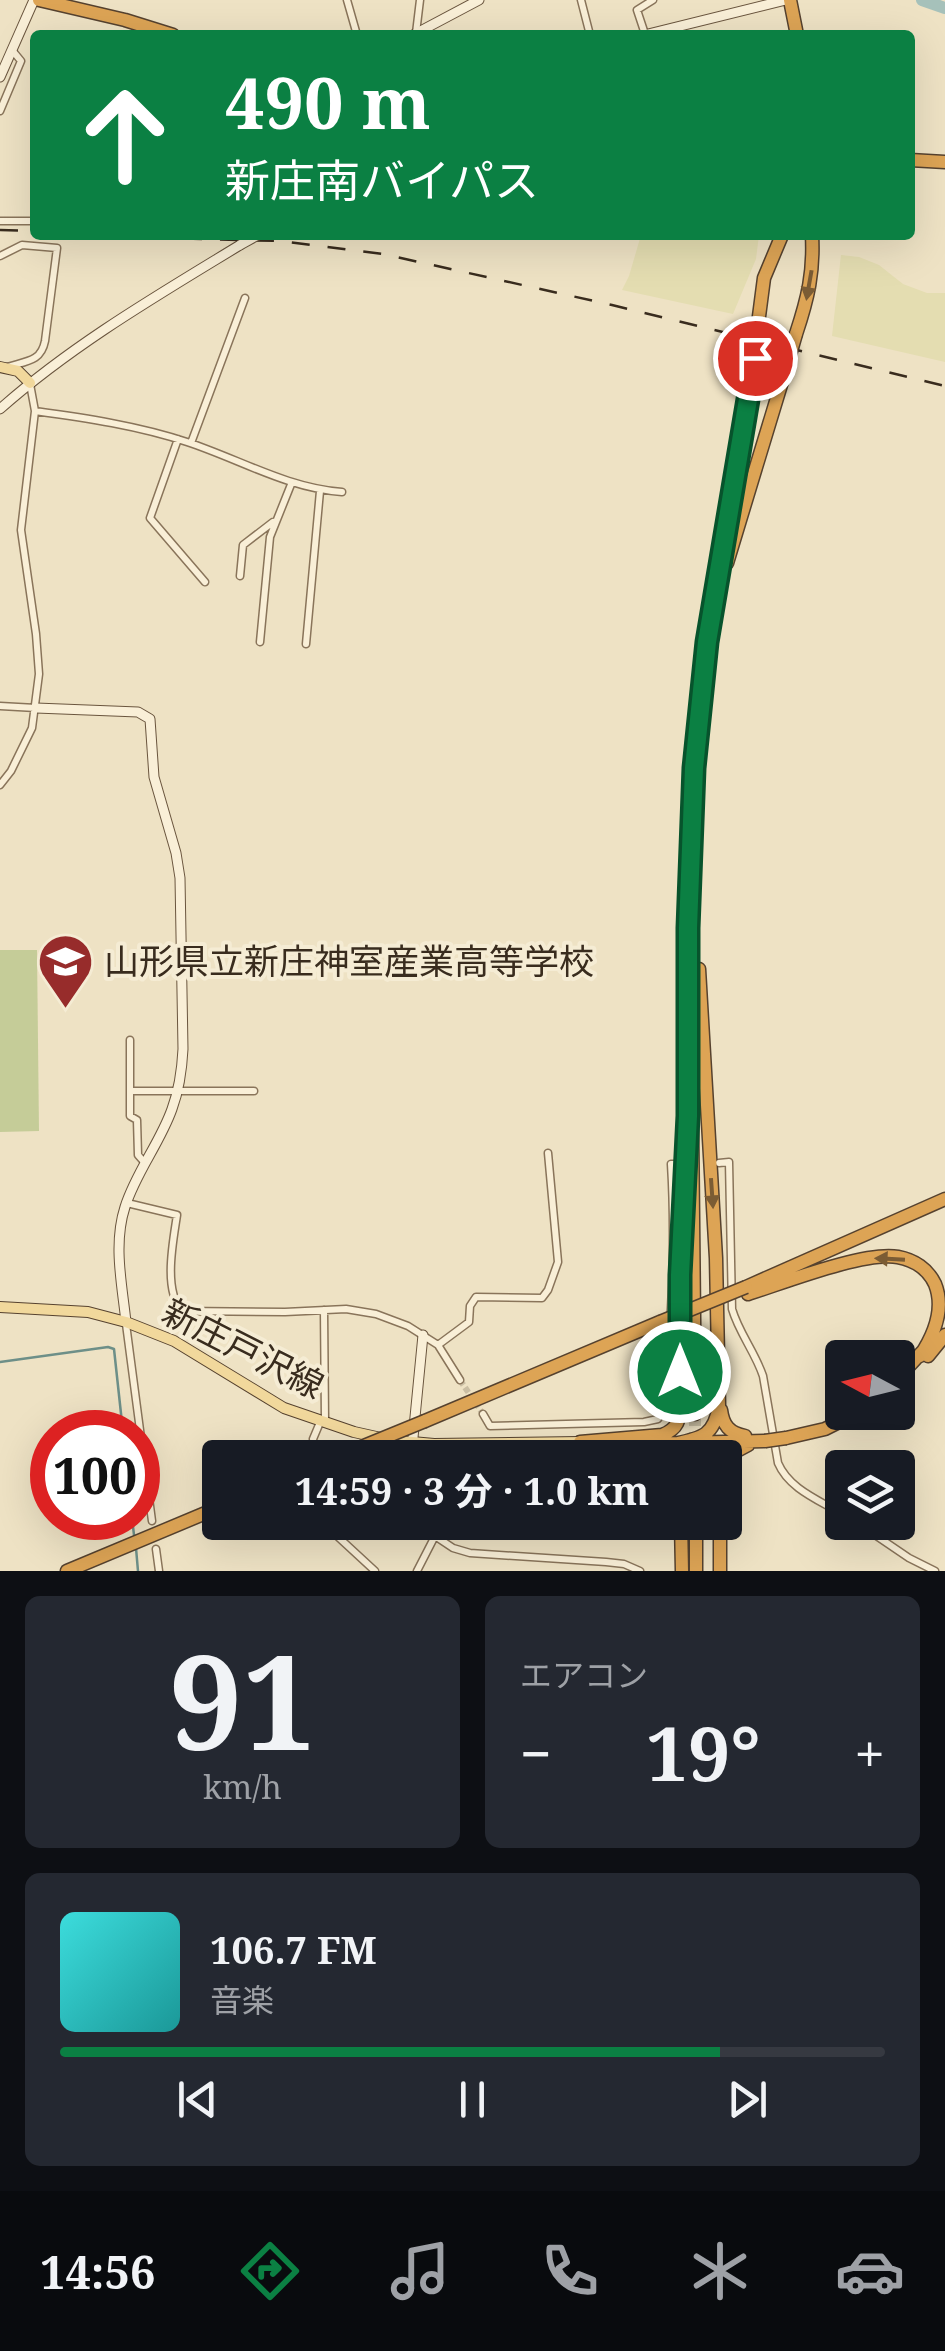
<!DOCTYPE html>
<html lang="ja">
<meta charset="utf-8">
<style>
:root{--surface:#171b24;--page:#242831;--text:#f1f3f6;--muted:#9ea1a6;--line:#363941;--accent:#0b8043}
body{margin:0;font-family:"Noto Serif","Noto Sans JP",serif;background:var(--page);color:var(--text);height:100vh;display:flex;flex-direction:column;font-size:38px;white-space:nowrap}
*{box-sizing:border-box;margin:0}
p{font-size:32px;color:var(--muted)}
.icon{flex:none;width:55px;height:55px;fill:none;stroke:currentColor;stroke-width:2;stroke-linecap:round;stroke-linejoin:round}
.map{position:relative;height:1571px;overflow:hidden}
.sheet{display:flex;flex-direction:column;gap:25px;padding:25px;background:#0d0f14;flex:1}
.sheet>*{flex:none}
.hud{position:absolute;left:30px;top:30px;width:885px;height:210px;border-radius:10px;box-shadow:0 10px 40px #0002;background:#0b8043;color:#fff;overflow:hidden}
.needle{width:65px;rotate:277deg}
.tools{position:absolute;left:825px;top:1340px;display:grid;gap:20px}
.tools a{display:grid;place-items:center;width:90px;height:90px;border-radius:10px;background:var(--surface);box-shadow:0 10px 40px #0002;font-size:50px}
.speed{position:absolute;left:30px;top:1410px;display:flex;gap:20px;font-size:50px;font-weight:700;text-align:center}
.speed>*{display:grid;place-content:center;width:130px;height:130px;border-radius:50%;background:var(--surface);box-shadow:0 10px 40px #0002;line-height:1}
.speed .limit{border:15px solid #d22;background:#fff;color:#111}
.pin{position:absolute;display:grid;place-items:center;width:85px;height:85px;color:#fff;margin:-42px;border:5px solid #fff;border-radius:50%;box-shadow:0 2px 10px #0007}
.me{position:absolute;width:110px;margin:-55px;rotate:0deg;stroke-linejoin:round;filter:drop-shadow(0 0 8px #0008)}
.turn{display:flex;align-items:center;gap:35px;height:210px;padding:0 30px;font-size:45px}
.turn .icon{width:130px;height:130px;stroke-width:2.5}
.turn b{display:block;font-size:70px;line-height:85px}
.big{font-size:75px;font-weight:700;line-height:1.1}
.sheet .tile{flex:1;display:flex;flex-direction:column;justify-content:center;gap:15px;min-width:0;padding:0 35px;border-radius:15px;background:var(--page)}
.sheet .dial{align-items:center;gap:0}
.dial b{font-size:130px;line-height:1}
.song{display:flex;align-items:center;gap:30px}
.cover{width:120px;height:120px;border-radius:15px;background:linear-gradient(135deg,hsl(180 70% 55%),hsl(180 70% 35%))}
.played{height:10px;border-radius:5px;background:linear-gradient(90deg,var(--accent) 80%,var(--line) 80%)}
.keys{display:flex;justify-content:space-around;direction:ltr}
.heat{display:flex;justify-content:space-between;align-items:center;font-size:55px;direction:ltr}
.sheet .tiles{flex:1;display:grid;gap:25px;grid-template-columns:1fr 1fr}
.tile:last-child{grid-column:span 2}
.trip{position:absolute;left:202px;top:1440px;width:540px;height:100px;border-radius:10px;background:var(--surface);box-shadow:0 10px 40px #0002;font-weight:700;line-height:100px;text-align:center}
.tabs{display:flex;height:160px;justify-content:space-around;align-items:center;background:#090b0e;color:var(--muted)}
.tabs .icon{width:70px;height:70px}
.tabs .active{color:var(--accent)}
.tabs b{font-size:45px;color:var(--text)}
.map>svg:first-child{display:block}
</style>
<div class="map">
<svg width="945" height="1571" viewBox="0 0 945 1571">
<rect width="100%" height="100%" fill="#eee2c4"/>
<!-- farmland -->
<path fill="#e4ddb1" d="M641,235H759L756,259L733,314L622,290L629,276Z
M841,255L859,257L879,265L903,284L927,293H945V362L832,336Z"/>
<!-- green -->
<path fill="#c5cc98" d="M0,950H37L39,1131L0,1132Z"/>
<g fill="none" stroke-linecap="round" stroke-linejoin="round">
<!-- stream -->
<path stroke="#6d8f88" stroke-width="2.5" d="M0,1362L108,1347L114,1349L123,1432
M132,1518L134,1535
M136,1548L138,1571"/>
<!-- river -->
<path stroke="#a6c1ba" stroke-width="12" d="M922,0L945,8"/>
<!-- street-tunnel -->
<path stroke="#cabea3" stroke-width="6" stroke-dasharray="6 3" stroke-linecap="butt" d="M460,1380L483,1414"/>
<!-- highway-tunnel -->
<path stroke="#cabea3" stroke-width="12" stroke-dasharray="12 6" stroke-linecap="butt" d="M695,1414V1458"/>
<defs>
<path id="street" d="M347,0L357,35
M581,0L590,35
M416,33L420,0
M645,34L637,10L653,0
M0,111L21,61L12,50
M0,221H35
M0,256L22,245L57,248L45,341C41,362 26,361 7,367
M35,411C86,418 139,426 187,442C239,459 287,488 342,492
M178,439L150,518L205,582
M191,443L245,298
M240,576L243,545L273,522
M260,642L270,537L292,482
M306,644L320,491
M0,706L36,708
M0,785L11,771L32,728L39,674L36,634L21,530L35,411L30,384
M130,1040V1116L137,1120L138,1155L145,1163
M130,1091H254
M719,1163L729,1162L732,1309C739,1333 755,1352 763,1376L778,1463C789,1489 819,1500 842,1514
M127,1203L177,1215C173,1242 163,1290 182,1311L285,1312L346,1309L376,1314L408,1326L438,1345L460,1380
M324,1310L325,1421
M126,1324L152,1521
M438,1345L469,1322L470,1306L476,1297L542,1298L548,1290L558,1262L548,1153
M483,1414L490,1426L644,1422L658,1419L664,1407C671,1326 676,1245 671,1164H685
M315,1451L313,1439L321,1420
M328,1522L336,1535L375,1571
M856,1522L909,1558L935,1571
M156,1549L159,1571
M417,1571L435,1536L453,1548L470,1553L606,1562L624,1564L640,1571"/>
<path id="secondary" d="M413,35L479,0
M644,35L786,0
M0,77L34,0
M0,409C72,345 158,295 240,245
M36,708L138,712L150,719L154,777L176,853L180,878L183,1049C182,1069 179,1090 172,1109C160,1143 136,1172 125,1207C113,1244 122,1284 126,1322
M411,1458L423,1335
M424,1522L435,1536"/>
<path id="primary" d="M0,367L18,371L30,383
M0,1307L88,1312L126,1322L174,1341L284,1408L354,1432L390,1440L434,1444L580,1442"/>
<path id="highway" d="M39,0L125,20L173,35
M790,0L797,35
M910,160L945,162
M758,324L764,278L782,235
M796,334C808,298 814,272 812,235
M727,563L787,365
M746,1287L945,1199
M748,1294C783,1283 864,1251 898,1257C914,1260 928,1269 935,1284C945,1309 934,1335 920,1356
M928,1356L945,1335
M898,1378L923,1351
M721,1410C723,1425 729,1433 745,1436
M695,1414L690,927L692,806L707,642L755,358
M425,1421L660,1322
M786,1438L825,1429L859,1412
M580,1442L662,1435C678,1429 680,1420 680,1404V1275L686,1184
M643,1444L765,1441
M674,1444C702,1438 714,1436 719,1406L716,1258L699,969
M338,1458L359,1448
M725,1464L733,1453L748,1445
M681,1522L682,1571
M696,1522V1571
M720,1522V1571
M67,1571L220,1507"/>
</defs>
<!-- street casing -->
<use href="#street" stroke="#89745a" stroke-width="9"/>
<!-- secondary casing -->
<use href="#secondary" stroke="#6a553e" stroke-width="11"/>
<!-- primary casing -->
<use href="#primary" stroke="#56422f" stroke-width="12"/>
<!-- highway casing -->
<use href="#highway" stroke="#56422f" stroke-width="15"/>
<!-- street -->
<use href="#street" stroke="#f9efd7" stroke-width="6"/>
<!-- secondary -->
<use href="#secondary" stroke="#f9efd7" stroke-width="9"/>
<!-- primary -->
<use href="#primary" stroke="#f1d89c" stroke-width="10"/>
<!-- highway -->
<use href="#highway" stroke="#dda455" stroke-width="12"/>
<!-- rail -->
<path stroke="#392c1e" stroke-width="2.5" stroke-dasharray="18 18" stroke-linecap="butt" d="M0,230L35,231
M40,235L279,241L383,254L612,305L945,386"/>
<defs>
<path id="secondary-bridge" d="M240,245L258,235"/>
<path id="highway-bridge" d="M755,358L758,324
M787,365L796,334
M660,1322L746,1287
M765,1441L786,1438
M359,1448L425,1421"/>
</defs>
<!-- secondary-bridge casing -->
<use href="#secondary-bridge" stroke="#6a553e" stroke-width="11" stroke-linecap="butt"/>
<!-- highway-bridge casing -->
<use href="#highway-bridge" stroke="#56422f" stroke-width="15" stroke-linecap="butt"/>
<!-- secondary-bridge -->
<use href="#secondary-bridge" stroke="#f9efd7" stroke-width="9"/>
<!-- highway-bridge -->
<use href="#highway-bridge" stroke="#dda455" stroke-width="12"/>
</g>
<!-- one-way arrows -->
<defs><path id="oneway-solid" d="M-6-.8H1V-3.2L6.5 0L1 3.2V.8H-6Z" transform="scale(2.5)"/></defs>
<g fill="#7b5c34">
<use href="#oneway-solid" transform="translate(809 285) rotate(100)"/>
<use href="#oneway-solid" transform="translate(712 1193) rotate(86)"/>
<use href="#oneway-solid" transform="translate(890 1259) rotate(-177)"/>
</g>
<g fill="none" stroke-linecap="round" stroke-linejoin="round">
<defs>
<path id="route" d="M680,1372V1275L688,1116V928L694,768L707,642L755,358"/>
</defs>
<!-- route casing -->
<use href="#route" stroke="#07532c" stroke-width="25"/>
<!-- route -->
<use href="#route" stroke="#0b8043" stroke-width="18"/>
</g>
<!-- icons -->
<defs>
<symbol id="school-pin" viewBox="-11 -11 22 30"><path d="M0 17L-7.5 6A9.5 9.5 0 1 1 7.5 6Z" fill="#972c2b" stroke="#f5ecd4"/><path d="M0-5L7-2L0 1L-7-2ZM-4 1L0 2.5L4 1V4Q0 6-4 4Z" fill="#fff"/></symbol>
</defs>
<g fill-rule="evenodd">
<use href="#school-pin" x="34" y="930" width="63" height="86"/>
</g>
<g text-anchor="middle" stroke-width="8" stroke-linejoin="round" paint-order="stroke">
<!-- poi labels -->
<g font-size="35" fill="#392c1e" stroke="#f5ecd4" text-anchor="start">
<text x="104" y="974">山形県立新庄神室産業高等学校</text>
</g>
<!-- street labels -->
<g font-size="35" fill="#392c1e" stroke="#f5ecd4">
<text transform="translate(243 1349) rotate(27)" y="12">新庄戸沢線</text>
</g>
</g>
</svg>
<div class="tools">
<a><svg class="needle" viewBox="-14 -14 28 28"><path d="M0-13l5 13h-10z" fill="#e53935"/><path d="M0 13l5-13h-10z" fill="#9ea1a6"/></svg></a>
<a><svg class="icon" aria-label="layers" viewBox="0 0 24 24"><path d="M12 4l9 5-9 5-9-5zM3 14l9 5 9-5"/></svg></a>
</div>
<div class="speed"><div class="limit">100</div></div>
<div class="pin" style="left:755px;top:358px;background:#d93025"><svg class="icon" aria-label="arrive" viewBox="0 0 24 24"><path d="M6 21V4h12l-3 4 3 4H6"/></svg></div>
<svg class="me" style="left:680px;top:1372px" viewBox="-20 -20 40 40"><circle r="17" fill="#0b8043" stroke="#fff" stroke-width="3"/><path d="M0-11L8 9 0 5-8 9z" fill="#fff"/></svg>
<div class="trip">14:59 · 3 分 · 1.0 km</div>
<div class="hud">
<div class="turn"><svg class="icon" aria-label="ahead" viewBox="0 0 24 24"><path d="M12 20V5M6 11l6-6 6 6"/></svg><div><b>490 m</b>新庄南バイパス</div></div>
</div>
</div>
<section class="sheet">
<div class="tiles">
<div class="tile dial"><b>91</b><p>km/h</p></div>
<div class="tile"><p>エアコン</p>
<div class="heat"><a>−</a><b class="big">19°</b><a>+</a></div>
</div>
<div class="tile">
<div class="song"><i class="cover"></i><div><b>106.7 FM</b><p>音楽</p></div></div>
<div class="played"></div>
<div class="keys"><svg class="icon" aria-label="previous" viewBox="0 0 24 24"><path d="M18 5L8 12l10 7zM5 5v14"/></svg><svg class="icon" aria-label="pause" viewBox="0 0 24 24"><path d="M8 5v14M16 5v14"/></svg><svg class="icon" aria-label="next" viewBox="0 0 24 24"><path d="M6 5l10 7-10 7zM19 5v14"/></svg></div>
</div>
</div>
</section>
<nav class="tabs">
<b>14:56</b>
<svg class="icon active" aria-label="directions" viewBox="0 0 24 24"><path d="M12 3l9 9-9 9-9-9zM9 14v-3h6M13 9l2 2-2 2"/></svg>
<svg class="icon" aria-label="music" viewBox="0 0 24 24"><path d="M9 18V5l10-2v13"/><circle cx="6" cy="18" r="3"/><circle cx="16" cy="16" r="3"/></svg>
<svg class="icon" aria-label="phone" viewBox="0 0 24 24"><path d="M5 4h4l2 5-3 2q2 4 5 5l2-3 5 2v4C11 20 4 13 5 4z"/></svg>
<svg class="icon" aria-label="climate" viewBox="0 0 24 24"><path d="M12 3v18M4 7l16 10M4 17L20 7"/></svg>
<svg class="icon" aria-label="car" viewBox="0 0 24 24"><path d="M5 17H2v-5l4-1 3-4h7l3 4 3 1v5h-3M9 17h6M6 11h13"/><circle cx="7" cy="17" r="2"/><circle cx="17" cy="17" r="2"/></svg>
</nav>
